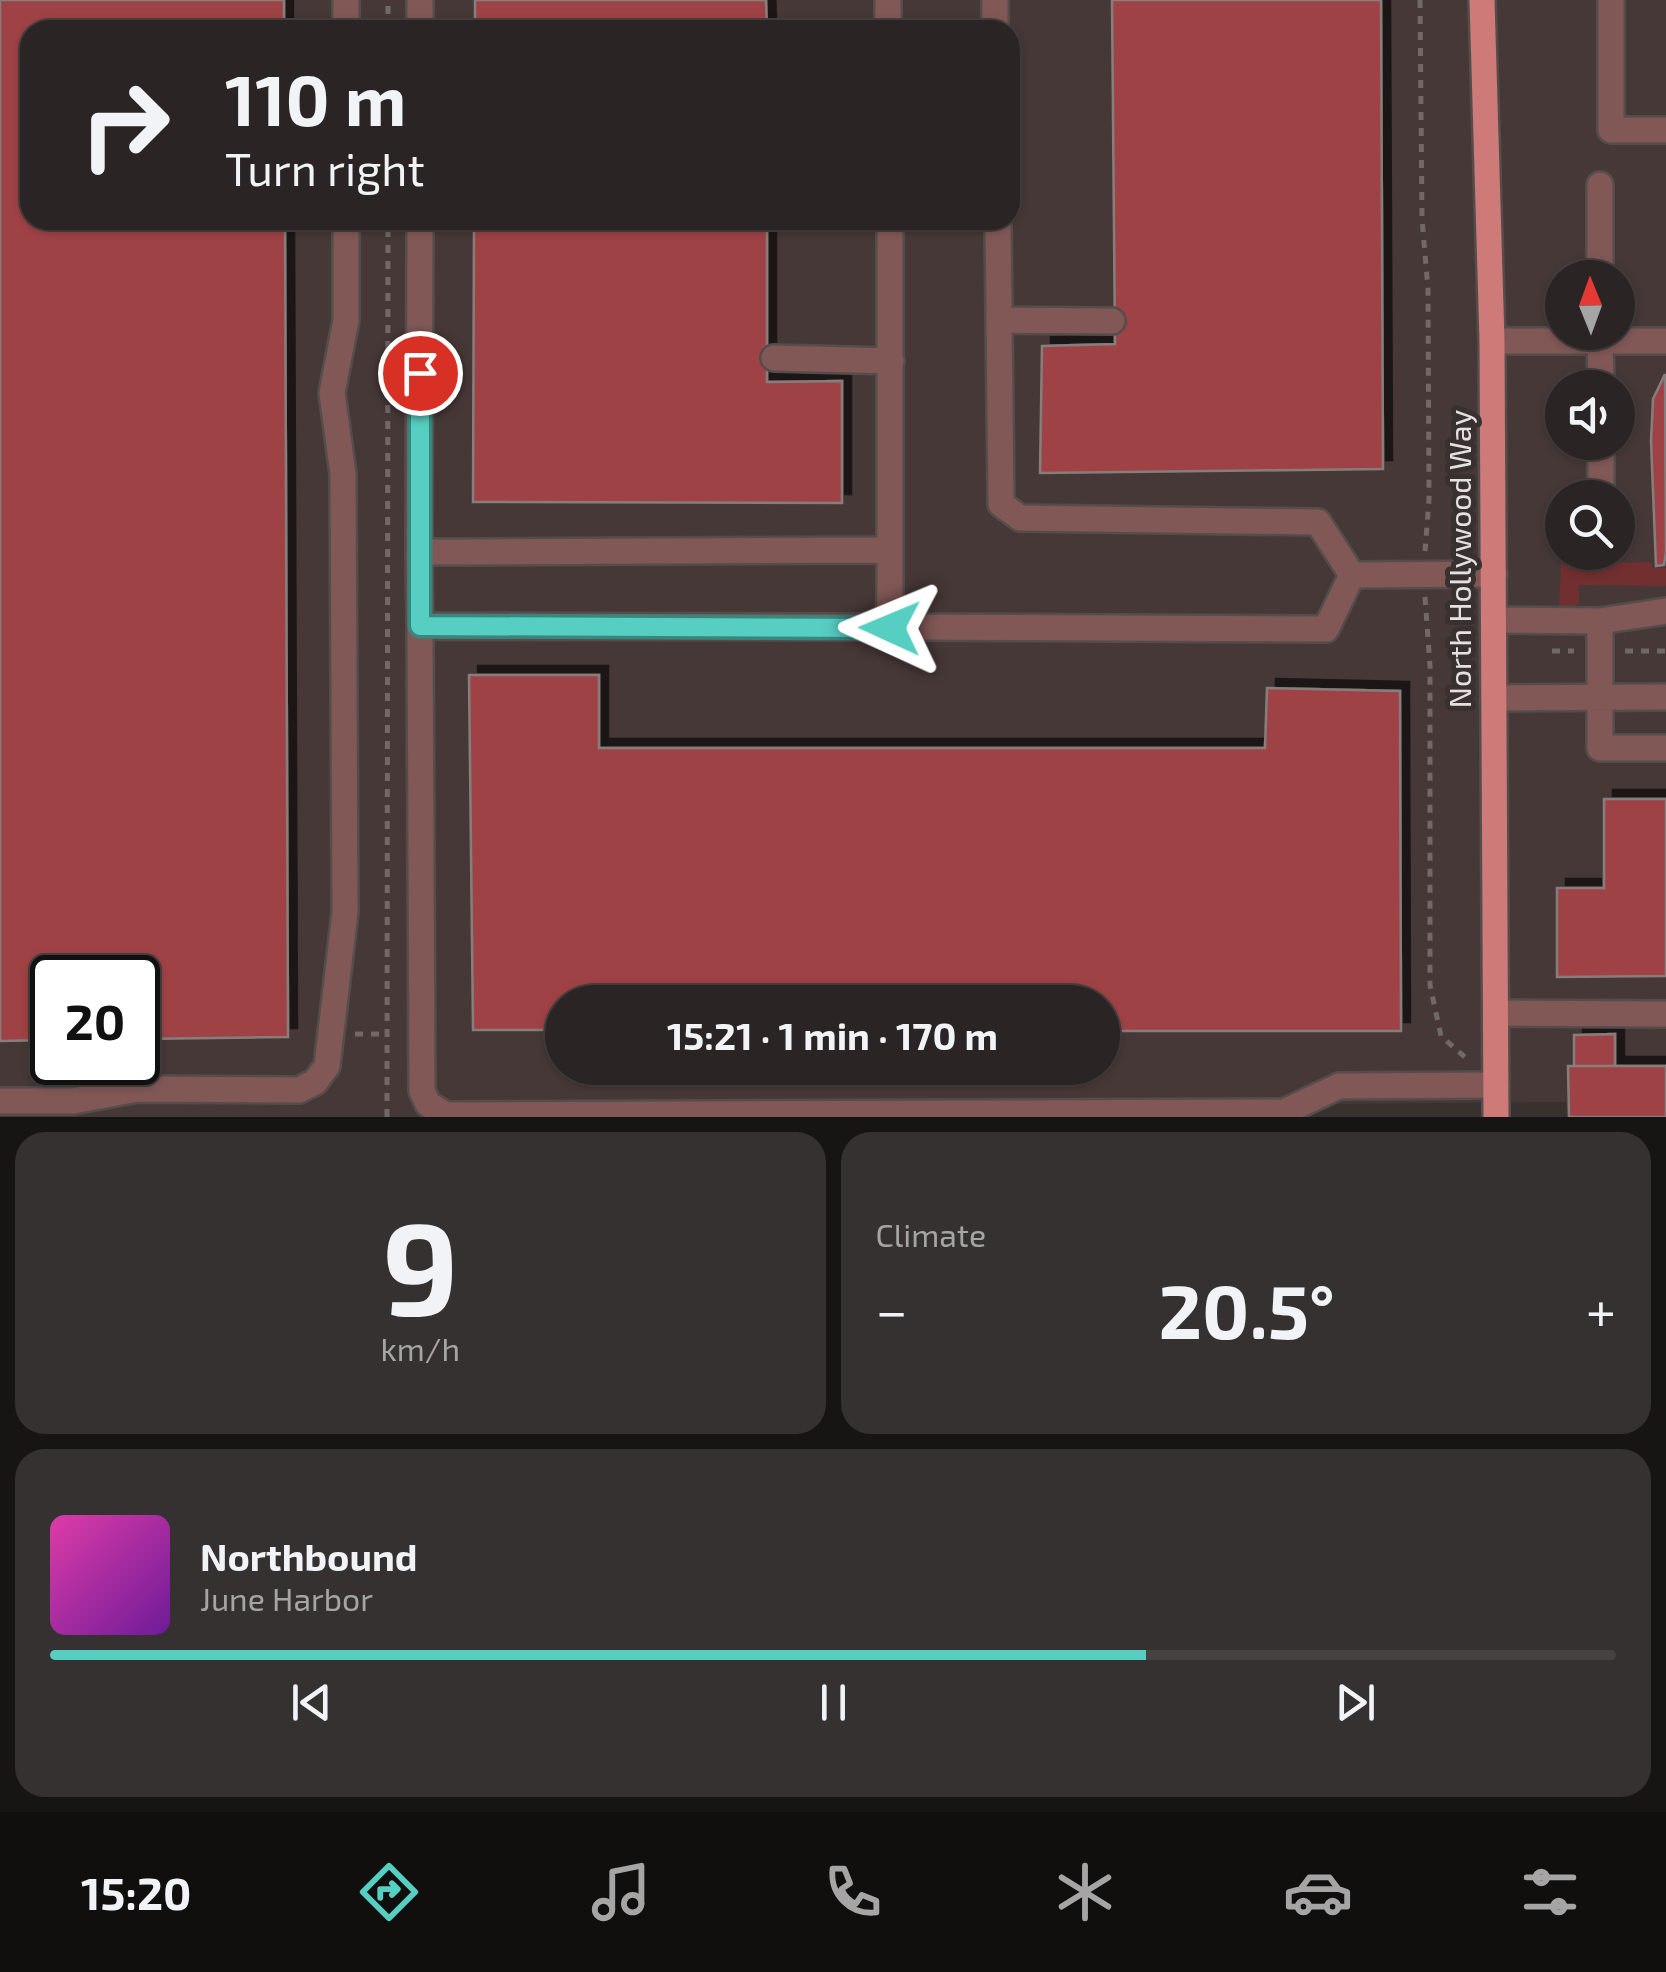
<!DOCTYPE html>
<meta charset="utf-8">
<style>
:root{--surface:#2a2524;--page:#363131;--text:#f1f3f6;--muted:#a5a5a6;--line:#464241;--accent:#57cec2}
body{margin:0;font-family:"Exo 2",sans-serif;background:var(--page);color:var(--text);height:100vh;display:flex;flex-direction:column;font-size:38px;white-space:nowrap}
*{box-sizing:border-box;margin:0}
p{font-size:32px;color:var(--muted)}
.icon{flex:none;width:55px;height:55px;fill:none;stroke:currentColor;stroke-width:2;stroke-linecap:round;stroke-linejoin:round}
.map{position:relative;height:1117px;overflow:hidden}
.details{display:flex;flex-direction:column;gap:15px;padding:15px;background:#171414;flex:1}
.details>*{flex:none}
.guide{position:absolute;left:20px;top:20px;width:1000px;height:210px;border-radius:30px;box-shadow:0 2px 8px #0004,0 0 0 2px var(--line);background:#2a2524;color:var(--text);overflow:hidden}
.needle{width:65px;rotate:359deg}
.buttons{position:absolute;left:1545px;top:260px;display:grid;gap:20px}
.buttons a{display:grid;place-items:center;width:90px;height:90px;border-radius:50%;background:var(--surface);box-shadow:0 2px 8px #0004,0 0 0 2px var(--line);font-size:50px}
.speed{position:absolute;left:30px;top:955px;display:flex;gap:20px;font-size:50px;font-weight:700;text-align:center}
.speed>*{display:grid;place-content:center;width:130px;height:130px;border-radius:50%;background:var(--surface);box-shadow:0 2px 8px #0004,0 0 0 2px var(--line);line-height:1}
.speed .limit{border:5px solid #111;border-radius:15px;background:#fff;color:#111}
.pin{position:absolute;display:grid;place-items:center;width:85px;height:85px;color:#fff;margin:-42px;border:5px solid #fff;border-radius:50%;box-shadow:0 2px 10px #0007}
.me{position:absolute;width:110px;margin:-55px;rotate:271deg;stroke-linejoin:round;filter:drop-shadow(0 0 8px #0008)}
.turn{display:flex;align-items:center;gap:35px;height:210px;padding:0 40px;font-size:45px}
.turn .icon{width:130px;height:130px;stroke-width:2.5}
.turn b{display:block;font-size:70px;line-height:85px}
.big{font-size:75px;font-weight:700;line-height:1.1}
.details .card{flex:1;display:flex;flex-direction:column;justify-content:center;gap:15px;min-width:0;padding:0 35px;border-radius:30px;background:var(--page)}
.details .dial{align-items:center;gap:0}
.dial b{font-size:130px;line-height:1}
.song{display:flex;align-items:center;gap:30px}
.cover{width:120px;height:120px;border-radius:15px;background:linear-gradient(135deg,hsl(320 70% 55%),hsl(280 70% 35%))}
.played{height:10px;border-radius:5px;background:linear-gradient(90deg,var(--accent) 70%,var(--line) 70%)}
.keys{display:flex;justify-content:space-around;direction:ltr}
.heat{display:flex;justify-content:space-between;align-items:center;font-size:55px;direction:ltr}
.details .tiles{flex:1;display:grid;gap:15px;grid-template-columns:1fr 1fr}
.card:last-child{grid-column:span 2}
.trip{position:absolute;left:545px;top:985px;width:575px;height:100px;border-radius:50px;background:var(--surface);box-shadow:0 2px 8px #0004,0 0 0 2px var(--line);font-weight:700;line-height:100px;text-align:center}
.tabs{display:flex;height:160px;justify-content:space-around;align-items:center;background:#110f0e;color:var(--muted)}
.tabs .icon{width:70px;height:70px}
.tabs .current{color:var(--accent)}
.tabs b{font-size:45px;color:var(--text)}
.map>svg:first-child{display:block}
</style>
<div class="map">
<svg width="1666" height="1117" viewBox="0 0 1666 1117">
<defs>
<filter id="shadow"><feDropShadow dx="9" dy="-9" stdDeviation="0" flood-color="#0009"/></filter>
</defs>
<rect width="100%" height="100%" fill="#383130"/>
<!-- built -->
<path fill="#463837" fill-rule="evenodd" d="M0,0H1666V1117H1567L1566,1102L1337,1104L1308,1117H0ZM30,30H1010V220H30ZM1562,278H1618V332H1562ZM1562,388H1618V442H1562ZM1562,498H1618V552H1562ZM52,978H138V1062H52ZM562,1002H1102V1068H562Z"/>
<!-- green -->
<path fill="#712f30" d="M1651,562L1652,568H1666V586L1579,585V604L1559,610L1561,564Z"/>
<!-- building -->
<path fill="#9f4345" stroke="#867e7d" stroke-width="2.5" filter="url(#shadow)" d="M0,0H284V30H30V220H285L288,1037L138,1039V978H52V1040L0,1041Z
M475,0H766L767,30H475Z
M1112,0H1381L1383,469L1040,473L1042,346L1115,344Z
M474,220H767V382L842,381V503L473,502Z
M1665,374L1666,552L1664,565L1656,566L1651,441L1653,399Z
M469,675H599V748H1265L1267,688L1400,691L1401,1031H1102V1002H562V1030H473Z
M1604,799H1666V976L1557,977V888H1604Z
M1615,1034V1066H1574V1035Z
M1568,1066H1666V1117H1569Z"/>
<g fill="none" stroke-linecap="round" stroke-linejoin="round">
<defs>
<path id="minor" d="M888,0V30
M995,0V30
M1611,0V130H1666
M346,30V0
M420,30V0
M420,220L419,552H465L890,550V220
M998,220L1001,504L1020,518L1318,522L1352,575
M1600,278V185
M999,320L1112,321
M1600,332L1601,388
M1492,341H1666
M774,358L891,361
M1601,442V498
M890,550V627L1326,629L1352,575L1494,574
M419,552L420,626L890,627
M1494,620L1600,621L1666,611
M1600,621V748H1666
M420,626L422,1091L428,1104L446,1115L1284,1112L1339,1086L1496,1085
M1494,698L1666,697
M1496,1013L1666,1014
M0,1101H73L138,1089L299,1090L315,1082L327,1066L345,912L343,474L332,393L346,320V220"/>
<path id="major" d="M1482,0L1492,341L1496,1117"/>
</defs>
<!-- minor casing -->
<use href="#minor" stroke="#544d4c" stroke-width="30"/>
<!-- major casing -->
<use href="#major" stroke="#544d4c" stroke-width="30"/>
<!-- path -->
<path stroke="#6f6968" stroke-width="5" stroke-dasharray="8 8" stroke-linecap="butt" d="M1420,0L1422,219L1428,289L1429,500L1425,551
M388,30V0
M1425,597L1430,666V985L1441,1036L1467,1059
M1552,651H1574
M1625,651H1666
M355,1034H387
M387,1117L388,220"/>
<!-- minor -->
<use href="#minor" stroke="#815856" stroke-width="25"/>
<!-- major -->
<use href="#major" stroke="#cd7a78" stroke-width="25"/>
</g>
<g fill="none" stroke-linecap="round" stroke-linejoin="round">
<defs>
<path id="route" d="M420,373V626L890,628"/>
</defs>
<!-- route casing -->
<use href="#route" stroke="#39867e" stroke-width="25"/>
<!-- route -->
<use href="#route" stroke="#57cec2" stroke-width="18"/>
</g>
<g text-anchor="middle" stroke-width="10" stroke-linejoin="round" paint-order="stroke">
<!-- street labels -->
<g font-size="30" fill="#e5e1e0" stroke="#383130">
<text transform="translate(1461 559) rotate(-90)" y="10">North Hollywood Way</text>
</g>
</g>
</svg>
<div class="buttons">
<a><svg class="needle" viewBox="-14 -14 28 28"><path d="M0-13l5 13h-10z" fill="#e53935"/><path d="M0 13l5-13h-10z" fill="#a5a5a6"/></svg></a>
<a><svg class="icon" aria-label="sound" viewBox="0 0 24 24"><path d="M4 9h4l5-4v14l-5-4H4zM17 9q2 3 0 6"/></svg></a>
<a><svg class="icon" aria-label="search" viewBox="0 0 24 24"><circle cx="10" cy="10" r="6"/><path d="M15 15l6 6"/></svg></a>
</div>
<div class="speed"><div class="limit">20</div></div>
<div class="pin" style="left:420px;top:373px;background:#d93025"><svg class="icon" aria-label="arrive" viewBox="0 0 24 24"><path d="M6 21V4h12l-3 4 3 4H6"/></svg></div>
<svg class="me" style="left:890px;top:628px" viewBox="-20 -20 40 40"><path d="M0-17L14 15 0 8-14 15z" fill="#57cec2" stroke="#fff" stroke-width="4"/></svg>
<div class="trip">15:21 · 1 min · 170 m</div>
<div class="guide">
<div class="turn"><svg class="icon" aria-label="right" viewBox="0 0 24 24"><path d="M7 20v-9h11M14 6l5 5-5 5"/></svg><div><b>110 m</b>Turn right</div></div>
</div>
</div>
<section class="details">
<div class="tiles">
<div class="card dial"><b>9</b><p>km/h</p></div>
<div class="card"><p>Climate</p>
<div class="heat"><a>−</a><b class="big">20.5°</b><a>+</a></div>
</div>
<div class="card">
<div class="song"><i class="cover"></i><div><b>Northbound</b><p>June Harbor</p></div></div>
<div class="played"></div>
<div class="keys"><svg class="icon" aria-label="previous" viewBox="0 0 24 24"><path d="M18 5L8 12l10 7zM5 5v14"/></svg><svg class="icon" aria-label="pause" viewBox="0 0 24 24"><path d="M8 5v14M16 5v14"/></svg><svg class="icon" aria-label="next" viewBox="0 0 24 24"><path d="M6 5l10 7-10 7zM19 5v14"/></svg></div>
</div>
</div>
</section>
<nav class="tabs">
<b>15:20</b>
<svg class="icon current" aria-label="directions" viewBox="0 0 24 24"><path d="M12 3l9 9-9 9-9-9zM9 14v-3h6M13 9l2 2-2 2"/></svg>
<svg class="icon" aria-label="music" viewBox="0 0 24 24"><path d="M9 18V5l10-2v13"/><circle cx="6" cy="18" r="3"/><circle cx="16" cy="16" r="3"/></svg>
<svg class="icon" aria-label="phone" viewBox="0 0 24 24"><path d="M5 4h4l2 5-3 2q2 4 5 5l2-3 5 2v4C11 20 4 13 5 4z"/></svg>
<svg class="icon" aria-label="climate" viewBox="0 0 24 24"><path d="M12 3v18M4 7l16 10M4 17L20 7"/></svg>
<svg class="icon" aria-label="car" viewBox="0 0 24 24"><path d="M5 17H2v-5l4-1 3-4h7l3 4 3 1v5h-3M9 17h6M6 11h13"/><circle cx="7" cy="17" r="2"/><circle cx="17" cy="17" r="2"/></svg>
<svg class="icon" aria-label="filters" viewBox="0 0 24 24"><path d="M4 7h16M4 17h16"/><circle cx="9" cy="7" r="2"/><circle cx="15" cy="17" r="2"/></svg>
</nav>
